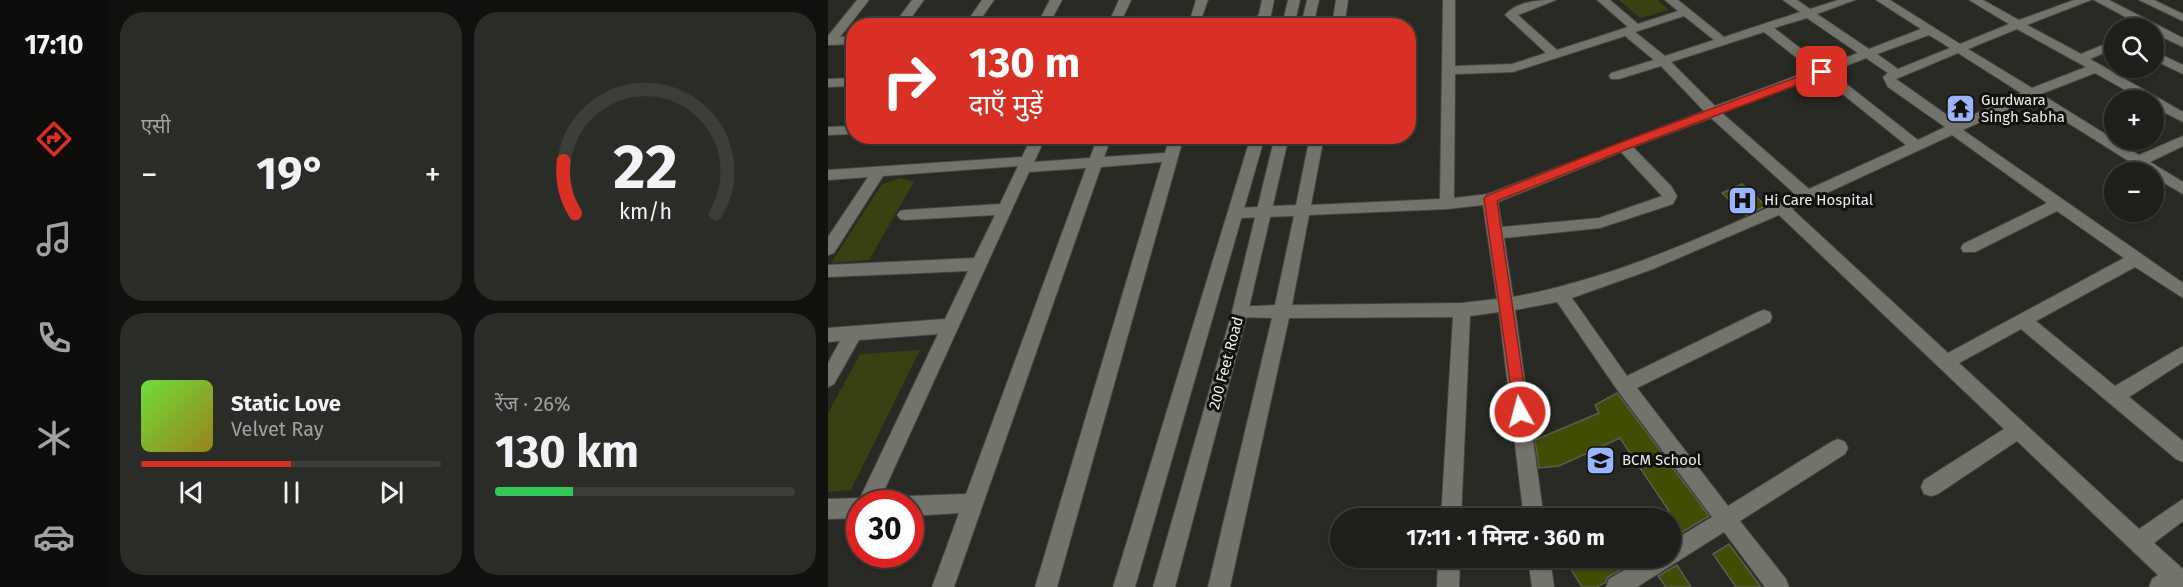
<!DOCTYPE html>
<html lang="hi">
<meta charset="utf-8">
<style>
:root{--surface:#1d1f1a;--page:#2a2c27;--text:#f1f3f6;--muted:#a0a2a2;--line:#3b3d39;--accent:#d93025}
body{margin:0;font-family:"Fira Sans","Noto Sans Devanagari",sans-serif;background:var(--page);color:var(--text);height:100vh;display:flex;flex-direction:column;font-size:22px;white-space:nowrap}
*{box-sizing:border-box;margin:0}
p{font-size:20px;color:var(--muted)}
.icon{flex:none;width:33px;height:33px;fill:none;stroke:currentColor;stroke-width:2;stroke-linecap:round;stroke-linejoin:round}
.map{position:relative;flex:1;overflow:hidden}
.details{display:flex;flex-direction:column;gap:12px;padding:12px;background:#10110e;width:720px}
.details>*{flex:none}
.top-card{position:absolute;left:18px;top:18px;width:570px;height:126px;border-radius:24px;box-shadow:0 2px 4px #0004,0 0 0 2px var(--line);background:#d93025;color:#fff;overflow:hidden}
.tools{position:absolute;left:1276px;top:18px;display:grid;gap:12px}
.tools a{display:grid;place-items:center;width:60px;height:60px;border-radius:50%;background:var(--surface);box-shadow:0 2px 4px #0004,0 0 0 2px var(--line);font-size:30px}
.speed{position:absolute;left:18px;top:490px;display:flex;gap:12px;font-size:30px;font-weight:700;text-align:center}
.speed>*{display:grid;place-content:center;width:78px;height:78px;border-radius:50%;background:var(--surface);box-shadow:0 2px 4px #0004,0 0 0 2px var(--line);line-height:1}
.speed .limit{border:9px solid #d22;background:#fff;color:#111}
.pin{position:absolute;display:grid;place-items:center;width:51px;height:51px;color:#fff;margin:-26px;border-radius:12px;box-shadow:0 3px 9px #0006}
.me{position:absolute;width:66px;margin:-33px;rotate:353deg;stroke-linejoin:round;filter:drop-shadow(0 0 4px #0008)}
.turn{display:flex;align-items:center;gap:21px;height:126px;padding:0 24px;font-size:27px}
.turn .icon{width:78px;height:78px;stroke-width:2.5}
.turn b{display:block;font-size:42px;line-height:51px}
.big{font-size:45px;font-weight:700;line-height:1.1}
.details .card{flex:1;display:flex;flex-direction:column;justify-content:center;gap:9px;min-width:0;padding:0 21px;border-radius:24px;background:var(--page)}
.details .dial{align-items:center;gap:0}
.dial svg{height:156px;overflow:visible;fill:none;stroke:var(--line);stroke-width:7;stroke-linecap:round;text-anchor:middle}
.dial text{fill:var(--text);stroke:none}
.song{display:flex;align-items:center;gap:18px}
.cover{width:72px;height:72px;border-radius:9px;background:linear-gradient(135deg,hsl(100 70% 55%),hsl(50 70% 35%))}
.played{height:6px;border-radius:3px;background:linear-gradient(90deg,var(--accent) 50%,var(--line) 50%)}
.keys{display:flex;justify-content:space-around;direction:ltr}
.heat{display:flex;justify-content:space-between;align-items:center;font-size:33px;direction:ltr}
.charge{height:9px;border-radius:4px;background:linear-gradient(90deg,#34c759 26%,var(--line) 0)}
.details .tiles{flex:1;display:grid;gap:12px;grid-template-columns:repeat(2,1fr)}
.trip{position:absolute;left:502px;top:508px;width:351px;height:60px;border-radius:30px;background:var(--surface);box-shadow:0 2px 4px #0004,0 0 0 2px var(--line);font-weight:700;line-height:60px;text-align:center}
main{display:flex;flex:1;min-height:0}
.tabs{display:flex;flex-direction:column;width:108px;justify-content:space-around;align-items:center;background:#0c0c0a;color:var(--muted)}
.tabs .icon{width:42px;height:42px}
.tabs .on{color:var(--accent)}
.tabs b{font-size:27px;color:var(--text)}
.map>svg:first-child{display:block}
</style>
<main>
<nav class="tabs">
<b>17:10</b>
<svg class="icon on" aria-label="directions" viewBox="0 0 24 24"><path d="M12 3l9 9-9 9-9-9zM9 14v-3h6M13 9l2 2-2 2"/></svg>
<svg class="icon" aria-label="music" viewBox="0 0 24 24"><path d="M9 18V5l10-2v13"/><circle cx="6" cy="18" r="3"/><circle cx="16" cy="16" r="3"/></svg>
<svg class="icon" aria-label="phone" viewBox="0 0 24 24"><path d="M5 4h4l2 5-3 2q2 4 5 5l2-3 5 2v4C11 20 4 13 5 4z"/></svg>
<svg class="icon" aria-label="climate" viewBox="0 0 24 24"><path d="M12 3v18M4 7l16 10M4 17L20 7"/></svg>
<svg class="icon" aria-label="car" viewBox="0 0 24 24"><path d="M5 17H2v-5l4-1 3-4h7l3 4 3 1v5h-3M9 17h6M6 11h13"/><circle cx="7" cy="17" r="2"/><circle cx="17" cy="17" r="2"/></svg>
</nav>
<section class="details">
<div class="tiles">
<div class="card"><p>एसी</p>
<div class="heat"><a>−</a><b class="big">19°</b><a>+</a></div>
</div>
<div class="card dial"><svg viewBox="0 0 100 80">
<path d="M14 69A42 42 0 1 1 86 69"/>
<path d="M14 69A42 42 0 0 1 8 42" stroke="#d93025"/>
<text x="50" y="56" font-size="32" font-weight="700">22</text>
<text x="50" y="72" font-size="11">km/h</text>
</svg></div>
<div class="card">
<div class="song"><i class="cover"></i><div><b>Static Love</b><p>Velvet Ray</p></div></div>
<div class="played"></div>
<div class="keys"><svg class="icon" aria-label="previous" viewBox="0 0 24 24"><path d="M18 5L8 12l10 7zM5 5v14"/></svg><svg class="icon" aria-label="pause" viewBox="0 0 24 24"><path d="M8 5v14M16 5v14"/></svg><svg class="icon" aria-label="next" viewBox="0 0 24 24"><path d="M6 5l10 7-10 7zM19 5v14"/></svg></div>
</div>
<div class="card"><p>रेंज · 26%</p><b class="big">130 km</b><div class="charge"></div></div>
</div>
</section>
<div class="map">
<svg width="1355" height="587" viewBox="0 0 1355 587">
<rect width="100%" height="100%" fill="#272922"/>
<!-- green -->
<path fill="#384011" d="M791,0H829L841,10L812,18Z
M72,178L86,182L41,260L3,263L54,184Z
M92,350L23,490L0,492V413L32,354Z"/>
<!-- building -->
<path fill="#424c02" stroke="#5a5c54" stroke-width="1.5" d="M914,184L938,206L918,215L894,193Z
M789,393L881,516L843,539V519H826L841,511L792,438L731,466L711,468L707,440L771,413L767,405Z
M901,544L933,587H908L885,554Z
M755,558H813L780,577L777,583L769,587H754L741,566Z
M849,565L863,587H838L830,576Z"/>
<g fill="none" stroke-linecap="round" stroke-linejoin="round">
<defs>
<path id="minor" d="M29,0H41L12,37L26,36V44L0,45V36Z
M84,0H96L77,26H65Z
M154,0H166L148,26H136Z
M222,0H234L220,26H208Z
M291,0H303L291,26H279Z
M368,0H380L371,25L315,26L321,22L362,20Z
M434,0H446L443,15L435,26H422L431,14Z
M508,0H520L516,26H504Z
M615,0H627V66L684,64L718,53L677,15C689,1 711,0 728,0L690,15L729,50L800,27L769,0H782L810,24L850,11L837,0H850L896,37L972,12L955,0H969L982,9L1010,0H1027L989,14L1041,49L1093,29L1048,0H1062L1132,44L1181,24L1141,0H1155L1191,20L1246,0H1263L1199,25L1253,54L1287,40V48L1262,59L1355,112V122L1326,107V100H1315L1267,73L1213,94L1311,155L1355,136V146L1322,162L1355,182V194L1326,177V172H1318L1202,99L1135,130L1355,283V298L1307,267L1208,321L1287,386L1355,346V362L1301,397L1355,441V462L1348,459L1193,329L1131,363L1311,529L1355,499V521L1326,543L1355,569V587H1321L1324,579L1330,575L1189,441L1110,494L1103,496L1096,494L1093,487L1096,480L1176,429L951,215L825,269L744,298L799,376L930,312L936,310L942,312L944,317L942,322L809,388L900,506L1003,442L1010,439L1017,442L1020,448L1017,454L912,521L958,579L961,587H937L896,532L809,587H778L781,579L817,558H843V542L884,517L790,391L729,302L687,310L716,519H696L671,312L642,316L633,519H613L625,317L461,318L402,587H380L444,318L406,317L404,312L406,307L447,305L466,216L409,218L404,217L401,213L404,209L409,208L468,205L482,136H496L483,205L612,199ZM856,16L886,40L837,56L807,32ZM979,18L1030,53L995,66L946,28ZM1189,29L1258,67L1204,88L1140,49ZM936,32L984,70L887,106L843,62ZM1101,35L1122,48L1070,69L1049,54ZM797,36L826,60L783,73L781,76L783,79H791L833,66L876,111L660,194L626,198L627,74L685,72ZM1130,53L1193,93L1129,122L1068,79ZM1038,58L1060,73L1055,77L1060,87L1117,127L1090,140L1003,72ZM992,76L1078,145L981,189L894,113ZM883,118L968,195C878,236 784,279 685,297L676,238L772,228L845,204L849,196L843,186L805,147ZM1124,135L1219,203L1135,244L1133,248L1135,252H1147L1229,211L1296,258L1120,353L964,209ZM793,152L834,196L771,218L674,227L670,202ZM655,205L669,299L634,303L464,305L481,215L619,209Z
M1266,0H1281L1355,38V47L1326,33V28H1318Z
M1311,0H1326L1355,14V21Z
M1326,51L1355,65V74L1326,60Z
M26,78V86L0,87V79Z
M26,126V134L0,135V127Z
M204,136H218L206,162L262,158L270,136H284L276,157L337,153L342,136H356L229,587H207L334,162L273,167L126,587H104L131,513L82,516V504H73L75,499L82,496L138,494L258,168L201,172L50,504H32V518L0,519V499L32,498L110,334L31,340L6,384L0,387V363L12,341L0,342V328L117,319L140,271L0,277V265L146,258L167,215L77,220L72,219L69,215L72,211L77,210L172,204L190,166L55,176L6,253L0,255V237L40,177L0,180V170L194,157Z
M610,558H632L631,587H609Z
M700,558H722L726,587H704Z"/>
<path id="tertiary" d="M460,0H472L466,26H454Z
M479,0H491L485,26H473Z
M423,136H437L307,587H285Z
M447,136H461L420,312L347,587H325L404,312Z"/>
</defs>
<!-- minor casing -->
<use href="#minor" stroke="#454640" stroke-width="2"/>
<!-- tertiary casing -->
<use href="#tertiary" stroke="#454640" stroke-width="2"/>
<!-- minor -->
<use href="#minor" fill="#72746c" fill-rule="evenodd"/>
<!-- tertiary -->
<use href="#tertiary" fill="#72746c" fill-rule="evenodd"/>
</g>
<!-- route -->
<path fill="#d93025" stroke="#8d1f18" stroke-width="1.5" d="M994,68L999,72L998,74L799,149L669,201L700,412L698,417L692,418L687,417L656,199L658,196L791,143Z"/>
<!-- icons -->
<defs>
<symbol id="temple-square" viewBox="-11 -11 22 22"><rect x="-9" y="-9" width="18" height="18" rx="4" fill="#9ab5fd" stroke="#10110e"/><path d="M0-6L5-2H3V0L6.5 2.5H4V6H1.5V3h-3V6H-4V2.5H-6.5L-3 0V-2H-5Z" fill="#111"/></symbol>
<symbol id="hospital-square" viewBox="-11 -11 22 22"><rect x="-9" y="-9" width="18" height="18" rx="4" fill="#9ab5fd" stroke="#10110e"/><path d="M-5-5h3v3.5h4V-5h3V5h-3V1.5h-4V5h-3Z" fill="#111"/></symbol>
<symbol id="school-square" viewBox="-11 -11 22 22"><rect x="-9" y="-9" width="18" height="18" rx="4" fill="#9ab5fd" stroke="#10110e"/><path d="M0-5L7-2L0 1L-7-2ZM-4 1L0 2.5L4 1V4Q0 6-4 4Z" fill="#111"/></symbol>
</defs>
<g fill-rule="evenodd">
<use href="#temple-square" x="1116" y="92" width="33" height="33"/>
<use href="#hospital-square" x="898" y="184" width="33" height="33"/>
<use href="#school-square" x="756" y="444" width="33" height="33"/>
</g>
<g text-anchor="middle" stroke-width="6" stroke-linejoin="round" paint-order="stroke">
<!-- poi labels -->
<g font-size="15" fill="#ecede9" stroke="#10110e" text-anchor="start">
<text x="1153" y="105">Gurdwara<tspan x="1153" dy="17">Singh Sabha</tspan></text>
<text x="936" y="205">Hi Care Hospital</text>
<text x="794" y="465">BCM School</text>
</g>
<!-- street labels -->
<g font-size="15" fill="#ecede9" stroke="#10110e">
<text transform="translate(398 363) rotate(-75)" y="5">200 Feet Road</text>
</g>
</g>
</svg>
<div class="tools">
<a><svg class="icon" aria-label="search" viewBox="0 0 24 24"><circle cx="10" cy="10" r="6"/><path d="M15 15l6 6"/></svg></a>
<a>+</a>
<a>−</a>
</div>
<div class="speed"><div class="limit">30</div></div>
<div class="pin" style="left:994px;top:72px;background:#d93025"><svg class="icon" aria-label="arrive" viewBox="0 0 24 24"><path d="M6 21V4h12l-3 4 3 4H6"/></svg></div>
<svg class="me" style="left:692px;top:412px" viewBox="-20 -20 40 40"><circle r="17" fill="#d93025" stroke="#fff" stroke-width="3"/><path d="M0-11L8 9 0 5-8 9z" fill="#fff"/></svg>
<div class="trip">17:11 · 1 मिनट · 360 m</div>
<div class="top-card">
<div class="turn"><svg class="icon" aria-label="right" viewBox="0 0 24 24"><path d="M7 20v-9h11M14 6l5 5-5 5"/></svg><div><b>130 m</b>दाएँ मुड़ें</div></div>
</div>
</div>
</main>
